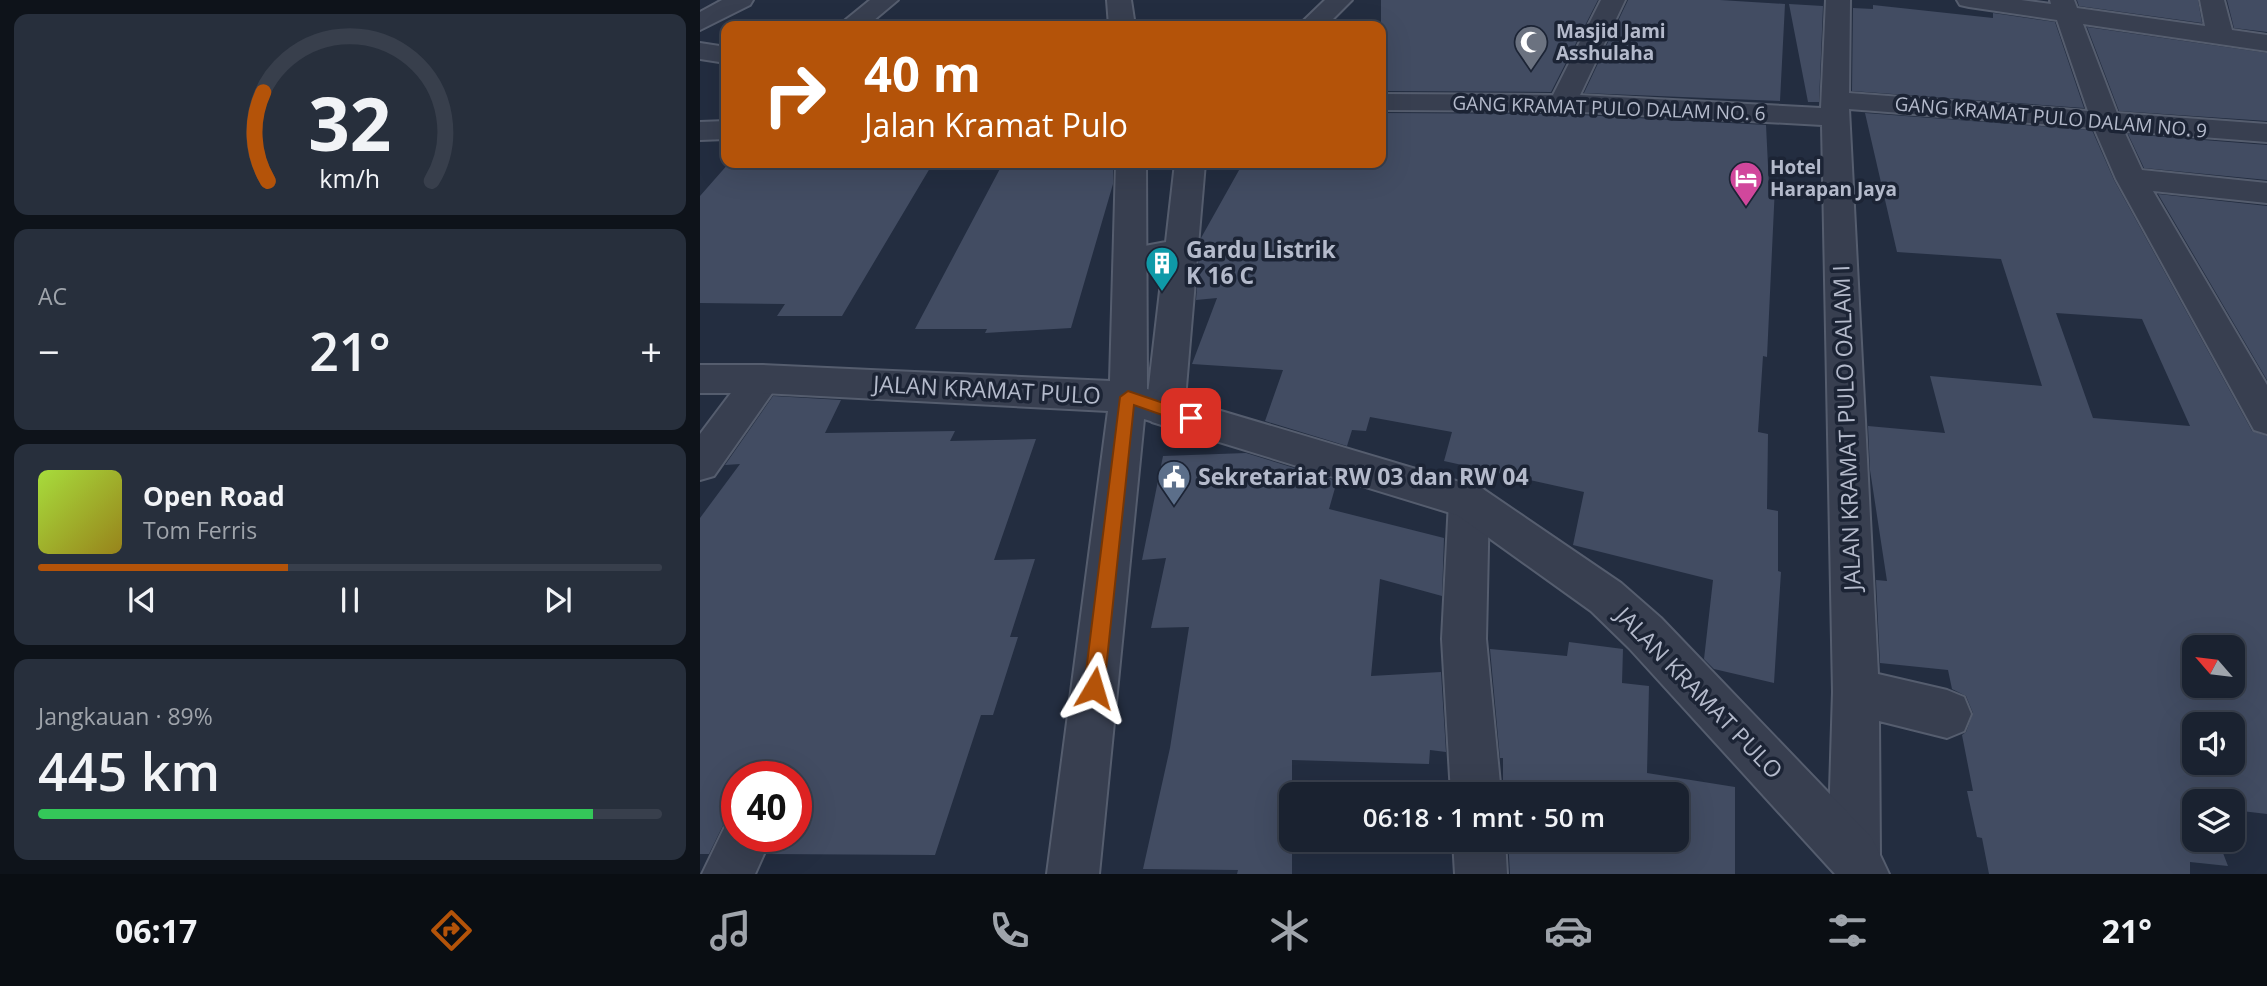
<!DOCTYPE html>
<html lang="id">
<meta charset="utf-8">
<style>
:root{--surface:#1a2230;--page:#272f3c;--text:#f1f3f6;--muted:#9fa4ab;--line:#383f4c;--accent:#b45309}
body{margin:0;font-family:"Open Sans",sans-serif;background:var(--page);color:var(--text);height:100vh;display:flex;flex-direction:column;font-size:26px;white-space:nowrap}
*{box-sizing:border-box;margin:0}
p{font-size:23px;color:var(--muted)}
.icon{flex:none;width:38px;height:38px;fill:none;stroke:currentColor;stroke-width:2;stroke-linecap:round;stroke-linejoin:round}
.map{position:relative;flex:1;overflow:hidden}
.drawer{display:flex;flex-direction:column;gap:14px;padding:14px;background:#0e131a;width:700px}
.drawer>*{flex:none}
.banner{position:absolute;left:21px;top:21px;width:665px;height:147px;border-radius:14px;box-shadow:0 7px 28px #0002,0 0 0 2px var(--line);background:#b45309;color:#fff;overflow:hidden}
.needle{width:46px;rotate:298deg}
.tools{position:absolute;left:1482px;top:635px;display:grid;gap:14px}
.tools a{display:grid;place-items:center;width:63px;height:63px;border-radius:14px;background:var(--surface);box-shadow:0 7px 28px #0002,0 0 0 2px var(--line);font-size:35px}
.speed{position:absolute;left:21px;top:761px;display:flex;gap:14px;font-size:35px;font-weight:700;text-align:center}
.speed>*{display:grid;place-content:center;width:91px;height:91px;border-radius:50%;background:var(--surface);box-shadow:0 7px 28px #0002,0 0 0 2px var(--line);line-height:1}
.speed .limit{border:10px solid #d22;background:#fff;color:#111}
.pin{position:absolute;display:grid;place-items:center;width:60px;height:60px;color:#fff;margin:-30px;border-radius:14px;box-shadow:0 4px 10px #0006}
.me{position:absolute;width:77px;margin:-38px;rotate:7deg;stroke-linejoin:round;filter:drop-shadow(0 0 5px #0008)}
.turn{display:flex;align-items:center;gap:24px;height:147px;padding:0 28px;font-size:32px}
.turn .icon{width:91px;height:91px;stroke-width:2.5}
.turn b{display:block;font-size:49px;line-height:60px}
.big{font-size:52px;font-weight:600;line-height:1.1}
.drawer .widget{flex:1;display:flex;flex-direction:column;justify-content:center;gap:10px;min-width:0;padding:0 24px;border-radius:14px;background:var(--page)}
.drawer .dial{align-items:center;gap:0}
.dial svg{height:182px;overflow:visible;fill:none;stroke:var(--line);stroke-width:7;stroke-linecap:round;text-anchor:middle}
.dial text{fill:var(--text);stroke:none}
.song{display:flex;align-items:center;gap:21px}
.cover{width:84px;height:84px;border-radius:10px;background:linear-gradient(135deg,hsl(80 70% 55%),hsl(50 70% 35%))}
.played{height:7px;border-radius:4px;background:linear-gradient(90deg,var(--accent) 40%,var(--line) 40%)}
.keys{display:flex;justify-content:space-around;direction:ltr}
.heat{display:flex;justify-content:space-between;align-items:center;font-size:38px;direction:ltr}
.charge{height:10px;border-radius:5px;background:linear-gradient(90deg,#34c759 89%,var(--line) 0)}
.trip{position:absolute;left:579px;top:782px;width:410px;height:70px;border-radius:14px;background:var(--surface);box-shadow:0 7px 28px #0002,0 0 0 2px var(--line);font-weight:600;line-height:70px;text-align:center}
.dock{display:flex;height:112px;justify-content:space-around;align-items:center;background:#0a0e13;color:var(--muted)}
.dock .icon{width:49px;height:49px}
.dock .active{color:var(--accent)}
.dock b{font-size:32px;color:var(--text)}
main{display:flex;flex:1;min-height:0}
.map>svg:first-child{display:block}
</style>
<main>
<section class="drawer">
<div class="widget dial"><svg viewBox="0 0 100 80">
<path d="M14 69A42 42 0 1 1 86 69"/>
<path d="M14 69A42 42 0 0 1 12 30" stroke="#b45309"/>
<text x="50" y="56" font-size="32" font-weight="700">32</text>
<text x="50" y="72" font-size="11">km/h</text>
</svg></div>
<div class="widget"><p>AC</p>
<div class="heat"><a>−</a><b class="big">21°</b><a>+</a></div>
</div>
<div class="widget">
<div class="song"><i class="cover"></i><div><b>Open Road</b><p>Tom Ferris</p></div></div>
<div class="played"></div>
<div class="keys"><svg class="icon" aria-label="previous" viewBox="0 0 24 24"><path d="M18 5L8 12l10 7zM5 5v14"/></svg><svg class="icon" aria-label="pause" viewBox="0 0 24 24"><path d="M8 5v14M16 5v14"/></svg><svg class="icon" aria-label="next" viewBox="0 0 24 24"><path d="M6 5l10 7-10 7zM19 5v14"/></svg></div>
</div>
<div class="widget"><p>Jangkauan · 89%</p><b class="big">445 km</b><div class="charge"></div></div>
</section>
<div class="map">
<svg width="1567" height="874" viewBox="0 0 1567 874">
<rect width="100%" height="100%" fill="#232d40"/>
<!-- building -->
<path fill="#424c62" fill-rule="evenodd" d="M681,0H898L851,92L681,91Z
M928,0H1020L1085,4L1080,101L884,93Z
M1377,0H1498L1502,23L1379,6Z
M1527,0H1567V32L1534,28Z
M1089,4L1123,6L1119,102H1108Z
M1173,5L1293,18V13L1355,22L1384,108L1152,91L1153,8L1173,9Z
M1387,27L1567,53V121L1419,111Z
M681,113L863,114L1066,125L1069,186H1075L1067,357L1063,356L1058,432L1068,434L1067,509L1078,511V571L1081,572L1074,683L1014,669L1004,659L1013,580L873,545L884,492L744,461L752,432L670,417L666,431L652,430L647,446L565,421L583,370L492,364L517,298L496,300L501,238L543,163H681Z
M1165,113L1392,130L1414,180L1552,431L1567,436V814L1533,810V802H1494V840H1518L1528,866L1490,862V874H1289L1282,838L1277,837L1267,791H1273L1262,735L1266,732L1273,713L1266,696L1252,689L1248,670L1180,663L1176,580L1187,581L1170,470L1168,426L1245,433L1230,376L1342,386L1301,259L1197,252ZM1356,313L1442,319L1490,426L1393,418ZM1494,648H1533V686H1494ZM1494,724H1533V763H1494Z
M1428,134L1567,145V180L1444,168Z
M29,163H233L142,316H77L85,304L0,303V196Z
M303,163H413V184L371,328L285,333L287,329H215Z
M1458,194L1567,206V380Z
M73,396L141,400L125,433L255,431L250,441L336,439L294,560L335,559L310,637H318L293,715H281L235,855L67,854L74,836H96V777H37V813L27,817L9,854H0V518L40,464L25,465Z
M546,453L637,481L629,509L744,538L742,596L680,579L671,676L741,672L746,752L730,750L729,764L592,760V874H537L538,870L443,869L470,748L489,627L451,628L466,558L442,560L463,456Z
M869,642L923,649L922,683L949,686L947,773L1035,787V874H810L808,840H976V794H803V758H800L790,649L867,656Z"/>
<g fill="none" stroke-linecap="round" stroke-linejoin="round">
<defs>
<path id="minor" d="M22,0H53L50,5L0,30V12Z
M170,0H198L167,26H138Z
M625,0H652L626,26H598Z
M901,0H925L880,95L1121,108L1126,0H1150L1149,93L1388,111L1357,20L1269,7L1260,5L1257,0H1321L1351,4L1350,0H1374L1377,8L1505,26L1500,0H1524L1532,30L1567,35V51L1383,24L1417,113L1567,124V142L1424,131L1442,170L1567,183V203L1453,191L1567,385V434L1554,430L1416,179L1394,128L1149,109L1178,674L1247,690L1264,697L1271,714L1264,731L1247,738L1179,721L1180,856L1172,874H1136L1128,856L1133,692L1122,125L863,111L681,110V94L853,95Z
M0,43L26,47V63L0,59Z
M26,121V139L0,140V122Z
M475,163H505L484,411L478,422L465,426L452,422L446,411L463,265L430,271L418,267L414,259L418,251L466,242Z
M62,365L75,369L80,379L75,389L14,476L0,480V434L49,369Z
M769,484L783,489L789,501L786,639L801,794H751L742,639L749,501L755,489Z
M37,815V836H72L55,874H2L29,818Z
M753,840H805L807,874H755Z"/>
<path id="tertiary" d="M407,0H431L435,26H409Z
M416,163H446L447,389L783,489L921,583L961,618L1172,838L1189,874H1135L929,648L891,611L757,515L444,419L399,874H347L408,411L62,393H0V365H62L410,381Z"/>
</defs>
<!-- minor casing -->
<use href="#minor" stroke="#555d6e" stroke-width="4"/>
<!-- tertiary casing -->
<use href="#tertiary" stroke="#555d6e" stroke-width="4"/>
<!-- minor -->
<use href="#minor" fill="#383f50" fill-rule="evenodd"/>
<!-- tertiary -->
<use href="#tertiary" fill="#383f50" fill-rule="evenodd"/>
</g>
<!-- route -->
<path fill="#b45309" stroke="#753606" stroke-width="2" d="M428,391L496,414L498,418L491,425L434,405L404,688L401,695L394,698L387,695L384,688L420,397Z"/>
<!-- icons -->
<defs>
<symbol id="mosque-pin" viewBox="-11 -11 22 30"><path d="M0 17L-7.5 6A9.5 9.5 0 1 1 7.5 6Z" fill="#6b7280" stroke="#1c2435"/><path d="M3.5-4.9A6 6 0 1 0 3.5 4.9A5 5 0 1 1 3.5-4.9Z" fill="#fff"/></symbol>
<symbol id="hotel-pin" viewBox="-11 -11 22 30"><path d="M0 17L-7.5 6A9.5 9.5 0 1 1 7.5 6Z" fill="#d1479c" stroke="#1c2435"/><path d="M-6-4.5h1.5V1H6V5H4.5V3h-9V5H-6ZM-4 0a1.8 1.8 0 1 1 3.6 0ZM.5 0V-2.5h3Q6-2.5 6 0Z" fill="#fff"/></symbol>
<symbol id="building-pin" viewBox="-11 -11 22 30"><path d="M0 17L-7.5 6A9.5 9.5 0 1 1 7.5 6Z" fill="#0f9aa8" stroke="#1c2435"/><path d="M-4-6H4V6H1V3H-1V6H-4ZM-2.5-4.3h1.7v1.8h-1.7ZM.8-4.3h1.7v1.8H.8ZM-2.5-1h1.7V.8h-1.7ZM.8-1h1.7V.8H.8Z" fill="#fff"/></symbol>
<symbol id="civic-pin" viewBox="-11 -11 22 30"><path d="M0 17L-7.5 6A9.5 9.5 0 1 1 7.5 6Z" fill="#5c6f8a" stroke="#1c2435"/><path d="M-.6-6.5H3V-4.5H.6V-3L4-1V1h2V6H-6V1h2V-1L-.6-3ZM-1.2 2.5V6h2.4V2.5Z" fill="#fff"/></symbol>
</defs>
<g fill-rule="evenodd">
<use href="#mosque-pin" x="812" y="23" width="38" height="52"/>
<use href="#hotel-pin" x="1027" y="159" width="38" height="52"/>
<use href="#building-pin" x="443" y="244" width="38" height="52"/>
<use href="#civic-pin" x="455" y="458" width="38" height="52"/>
</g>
<g text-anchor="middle" stroke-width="7" stroke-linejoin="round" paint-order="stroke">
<!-- far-poi labels -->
<g font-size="19" font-weight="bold" fill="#b4bacb" stroke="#1c2435" text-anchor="start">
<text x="856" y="38">Masjid Jami<tspan x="856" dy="22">Asshulaha</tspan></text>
<text x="1070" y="174">Hotel<tspan x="1070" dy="22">Harapan Jaya</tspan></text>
</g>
<!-- far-street labels -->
<g font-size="19" fill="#b4bacb" stroke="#1c2435">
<text transform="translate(909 108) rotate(2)" y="7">GANG KRAMAT PULO DALAM NO. 6</text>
<text transform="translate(1351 117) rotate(5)" y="7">GANG KRAMAT PULO DALAM NO. 9</text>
</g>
<!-- poi labels -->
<g font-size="23" font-weight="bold" fill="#b4bacb" stroke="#1c2435" text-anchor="start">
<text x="486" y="258">Gardu Listrik<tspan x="486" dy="26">K 16 C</tspan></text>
<text x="498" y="485">Sekretariat RW 03 dan RW 04</text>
</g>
<!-- street labels -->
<g font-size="23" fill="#b4bacb" stroke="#1c2435">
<text transform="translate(287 390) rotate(3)" y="8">JALAN KRAMAT PULO</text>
<text transform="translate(1147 428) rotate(-92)" y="8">JALAN KRAMAT PULO OALAM I</text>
<text transform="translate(999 693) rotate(46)" y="8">JALAN KRAMAT PULO</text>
</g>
</g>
</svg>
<div class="tools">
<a><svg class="needle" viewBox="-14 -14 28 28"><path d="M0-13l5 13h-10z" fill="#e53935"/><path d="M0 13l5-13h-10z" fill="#9fa4ab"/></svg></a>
<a><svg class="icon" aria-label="sound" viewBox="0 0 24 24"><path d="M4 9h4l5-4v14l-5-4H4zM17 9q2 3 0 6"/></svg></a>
<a><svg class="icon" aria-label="layers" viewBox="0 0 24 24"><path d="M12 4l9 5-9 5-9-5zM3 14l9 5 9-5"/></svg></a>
</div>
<div class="speed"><div class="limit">40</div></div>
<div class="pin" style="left:491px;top:418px;background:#d93025"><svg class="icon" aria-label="arrive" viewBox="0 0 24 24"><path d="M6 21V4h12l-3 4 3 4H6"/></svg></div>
<svg class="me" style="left:394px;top:688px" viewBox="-20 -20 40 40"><path d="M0-17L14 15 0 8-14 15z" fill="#b45309" stroke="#fff" stroke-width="4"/></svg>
<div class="trip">06:18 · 1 mnt · 50 m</div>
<div class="banner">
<div class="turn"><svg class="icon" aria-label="right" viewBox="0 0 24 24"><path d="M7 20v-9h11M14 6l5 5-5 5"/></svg><div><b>40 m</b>Jalan Kramat Pulo</div></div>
</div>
</div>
</main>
<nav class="dock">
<b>06:17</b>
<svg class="icon active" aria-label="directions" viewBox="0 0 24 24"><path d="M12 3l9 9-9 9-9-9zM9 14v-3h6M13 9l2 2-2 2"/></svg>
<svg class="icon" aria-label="music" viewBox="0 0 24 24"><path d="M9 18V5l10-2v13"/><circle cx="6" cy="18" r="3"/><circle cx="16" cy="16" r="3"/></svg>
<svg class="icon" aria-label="phone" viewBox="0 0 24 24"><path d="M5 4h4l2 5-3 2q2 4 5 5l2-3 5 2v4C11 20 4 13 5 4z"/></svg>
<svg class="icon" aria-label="climate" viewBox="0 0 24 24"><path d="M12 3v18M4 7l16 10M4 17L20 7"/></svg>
<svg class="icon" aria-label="car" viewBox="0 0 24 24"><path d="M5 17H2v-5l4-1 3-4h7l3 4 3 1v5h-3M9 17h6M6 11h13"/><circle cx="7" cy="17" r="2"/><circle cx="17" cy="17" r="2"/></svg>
<svg class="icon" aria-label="filters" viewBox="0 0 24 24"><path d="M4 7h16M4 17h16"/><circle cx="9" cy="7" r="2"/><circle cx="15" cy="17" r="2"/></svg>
<b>21°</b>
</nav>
